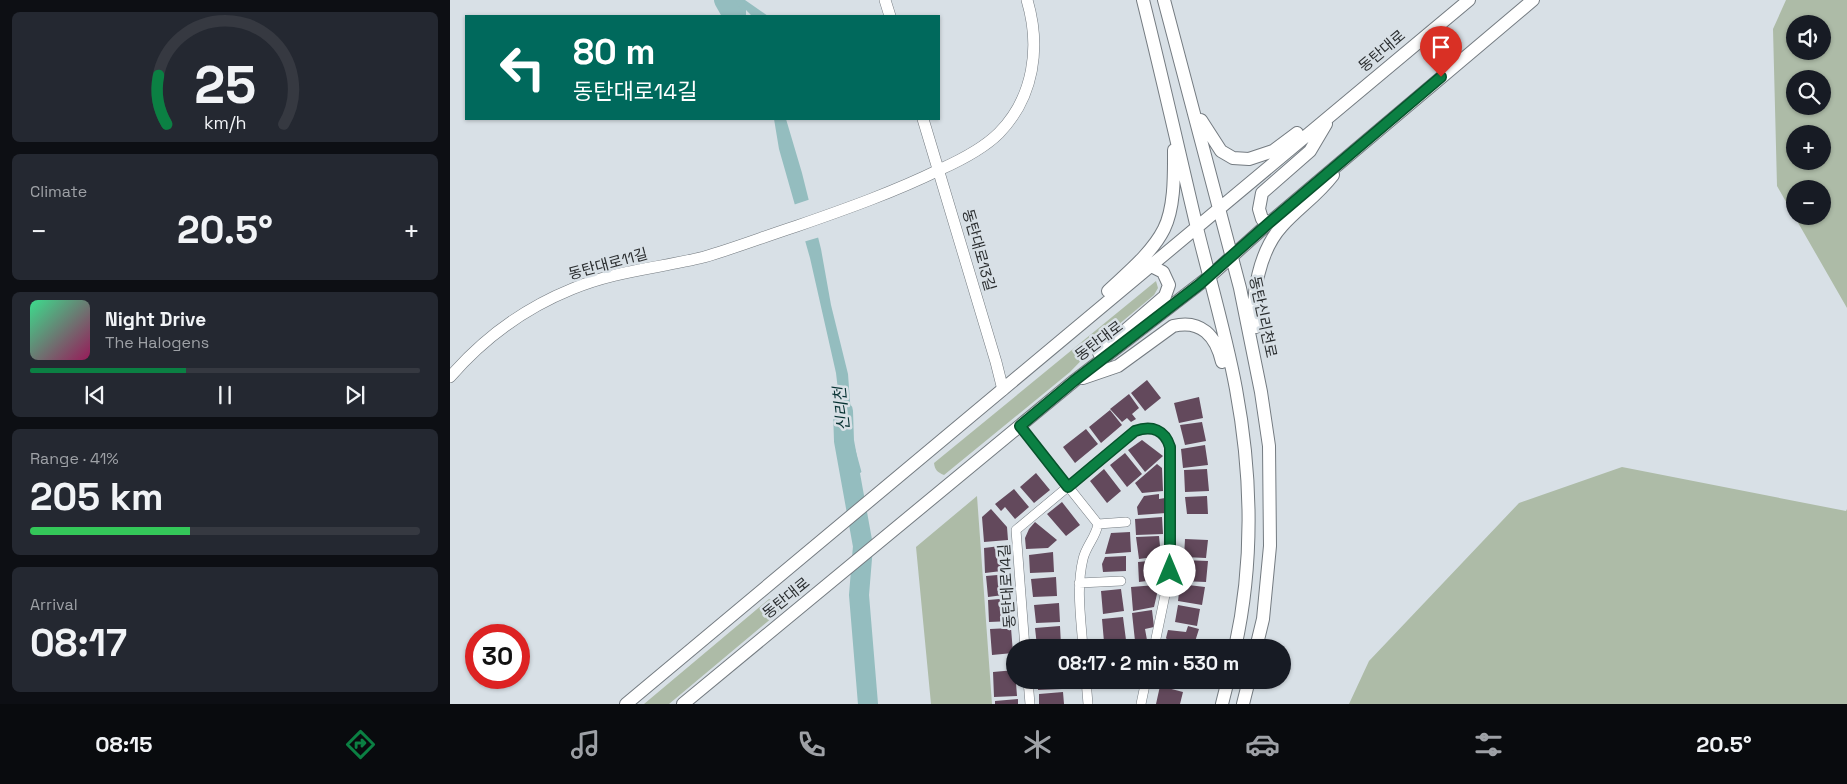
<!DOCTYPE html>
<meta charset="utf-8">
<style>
:root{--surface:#171b24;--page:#242831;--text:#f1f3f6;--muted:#9ea1a6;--line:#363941;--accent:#0b8043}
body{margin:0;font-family:"Space Grotesk","Noto Sans KR",sans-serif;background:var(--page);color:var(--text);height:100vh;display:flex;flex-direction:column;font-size:19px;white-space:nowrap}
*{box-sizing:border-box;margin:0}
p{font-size:16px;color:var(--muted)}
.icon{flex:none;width:28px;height:28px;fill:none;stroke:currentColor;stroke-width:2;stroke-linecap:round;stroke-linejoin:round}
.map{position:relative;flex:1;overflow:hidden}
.panel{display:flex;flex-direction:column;gap:12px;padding:12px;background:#0d0f14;width:450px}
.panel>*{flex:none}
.banner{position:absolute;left:15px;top:15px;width:475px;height:105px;border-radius:0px;box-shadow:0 1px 4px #0004;background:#00695c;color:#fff;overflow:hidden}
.buttons{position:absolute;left:1336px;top:15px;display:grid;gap:10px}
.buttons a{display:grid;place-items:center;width:45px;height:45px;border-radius:50%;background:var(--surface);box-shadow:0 1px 4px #0004;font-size:25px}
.speed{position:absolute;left:15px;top:624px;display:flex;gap:10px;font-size:25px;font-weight:700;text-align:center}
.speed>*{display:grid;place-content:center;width:65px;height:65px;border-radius:50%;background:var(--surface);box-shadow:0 1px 4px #0004;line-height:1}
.speed .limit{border:8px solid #d22;background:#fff;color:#111}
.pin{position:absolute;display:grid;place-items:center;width:42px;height:42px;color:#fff;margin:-51px -21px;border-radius:50% 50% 50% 0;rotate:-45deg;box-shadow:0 0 5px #0007}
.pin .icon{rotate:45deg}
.me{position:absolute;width:55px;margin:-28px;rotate:0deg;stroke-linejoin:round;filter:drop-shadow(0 0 4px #0008)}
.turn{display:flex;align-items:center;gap:18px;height:105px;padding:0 25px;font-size:22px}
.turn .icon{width:65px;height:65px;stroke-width:2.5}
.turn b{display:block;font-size:35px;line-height:42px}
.big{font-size:38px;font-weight:700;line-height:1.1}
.panel .tile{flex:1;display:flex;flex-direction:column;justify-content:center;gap:8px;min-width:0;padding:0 18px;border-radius:8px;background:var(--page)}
.panel .dial{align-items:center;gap:0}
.dial svg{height:130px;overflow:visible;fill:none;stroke:var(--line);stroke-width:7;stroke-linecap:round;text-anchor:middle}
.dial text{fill:var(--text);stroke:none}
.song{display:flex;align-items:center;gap:15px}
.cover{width:60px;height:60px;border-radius:8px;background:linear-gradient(135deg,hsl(150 70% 55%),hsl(330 70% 35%))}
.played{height:5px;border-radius:2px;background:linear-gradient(90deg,var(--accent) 40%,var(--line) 40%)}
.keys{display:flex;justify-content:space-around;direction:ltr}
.heat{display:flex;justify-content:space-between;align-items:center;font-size:28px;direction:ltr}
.charge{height:8px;border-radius:4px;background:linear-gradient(90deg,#34c759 41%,var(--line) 0)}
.trip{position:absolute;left:556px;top:639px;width:285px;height:50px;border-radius:25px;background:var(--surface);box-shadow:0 1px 4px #0004;font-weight:700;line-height:50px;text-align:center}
.menu{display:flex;height:80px;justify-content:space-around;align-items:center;background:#090b0e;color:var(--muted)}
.menu .icon{width:35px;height:35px}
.menu .current{color:var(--accent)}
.menu b{font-size:22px;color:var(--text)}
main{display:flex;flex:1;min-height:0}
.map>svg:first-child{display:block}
</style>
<main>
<section class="panel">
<div class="tile dial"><svg viewBox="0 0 100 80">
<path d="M14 69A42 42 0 1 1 86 69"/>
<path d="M14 69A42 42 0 0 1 9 39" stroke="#0b8043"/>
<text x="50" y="56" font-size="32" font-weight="700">25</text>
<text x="50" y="72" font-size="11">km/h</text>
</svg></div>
<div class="tile"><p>Climate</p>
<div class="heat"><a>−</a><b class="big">20.5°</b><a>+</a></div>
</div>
<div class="tile">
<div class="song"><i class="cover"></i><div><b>Night Drive</b><p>The Halogens</p></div></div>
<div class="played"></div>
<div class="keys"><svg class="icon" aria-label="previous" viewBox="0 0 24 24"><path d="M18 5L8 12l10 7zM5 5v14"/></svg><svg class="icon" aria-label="pause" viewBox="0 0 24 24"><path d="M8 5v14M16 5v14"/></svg><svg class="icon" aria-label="next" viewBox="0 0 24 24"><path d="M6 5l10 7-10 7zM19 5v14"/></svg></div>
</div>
<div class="tile"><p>Range · 41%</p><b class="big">205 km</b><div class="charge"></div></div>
<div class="tile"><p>Arrival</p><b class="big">08:17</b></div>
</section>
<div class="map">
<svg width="1397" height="704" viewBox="0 0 1397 704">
<rect width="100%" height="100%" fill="#d8e0e6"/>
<!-- green -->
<path fill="#adbba7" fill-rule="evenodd" d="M1336,0H1397V308L1327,186L1323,29ZM1345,24H1372V51H1345ZM1345,79H1372V106H1345ZM1345,134H1372V161H1345ZM1345,189H1372V216H1345Z
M706,281L708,288L704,295L656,335L620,372L494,475C487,472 485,470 484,463Z
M1172,467L1396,511L1397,509V704H899L919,661L1069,503Z
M527,496L542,704H481L466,547Z
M319,599L324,601L329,605V612L219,704H194Z"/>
<!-- water -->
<path fill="#94bdbf" d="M273,0H295L318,16H302L296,10V16H283Z
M324,119H336L352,173L371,249L381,305L398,374L403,441L425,521L416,526L394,441L386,373L360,258L329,149Z"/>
<!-- pier -->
<path fill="#d8e0e6" d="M361,199L370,237L353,242L343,205Z
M414,470L427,521L417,529L413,527L401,480Z"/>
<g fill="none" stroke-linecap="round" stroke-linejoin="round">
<!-- river -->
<path stroke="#94bdbf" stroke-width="20" d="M274,0L283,16
M393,411L394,441L413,546L409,595L418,704"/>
</g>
<!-- building -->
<path fill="#63495c" d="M697,380L711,398L695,411L681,393Z
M679,394L689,408L682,414L686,419L681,422L677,418L672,422L660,409Z
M749,397L753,418L729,423L724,403Z
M660,410L672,425L651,443L639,427Z
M752,422L756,441L735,445L730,425Z
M636,429L648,444L625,463L613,447Z
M692,440L713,456L695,472L678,450Z
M755,445L758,465L733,468L731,449Z
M675,453L692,474L677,487L660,465Z
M707,464L712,468L713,491L692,493L685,483Z
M654,469L671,491L657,503L640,481Z
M757,469L759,491L735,492L734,470Z
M586,473L600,490L584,503L570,487Z
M564,489L579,507L565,519L555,507L551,511L545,504Z
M709,494V499L715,498L716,513L688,515L687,507L694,496Z
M757,496L758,514H737L735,497Z
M612,502L630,525L616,536L597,514Z
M541,509L557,527L558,540L534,542L532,517Z
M712,517L713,534L686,535L685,519Z
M585,522L607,540L598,548L576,549L575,538L579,529Z
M680,532L681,552L655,554L661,533Z
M709,536L711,556L689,559L686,537Z
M735,539L758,540L756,558L734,557Z
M558,545L560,570L535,573L534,548Z
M603,552L604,572L580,573L579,555Z
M676,556V571L653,572L652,564L655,557Z
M710,560L712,579L689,582L688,562Z
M733,560L758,561L756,582L731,581Z
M559,574L561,594L538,597L536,576Z
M606,577L607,596L583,597L581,579Z
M730,584L755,587L752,605L728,601Z
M706,585L707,594L704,607L683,611L681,587Z
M671,589L674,611L653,614L651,591Z
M561,598L562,621L539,622L538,600Z
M609,603L610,622L586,623L584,605Z
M728,605L750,609L747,626L725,622Z
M702,610L704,627L695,629L697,640L685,641L682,613Z
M673,617L676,640L654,642L652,619Z
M610,626L611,645L587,646L585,628Z
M738,626L749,629L743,648H733L720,644L716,638L718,630L736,632Z
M561,628L563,653L542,655L540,629Z
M565,670L567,696L544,697L543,672Z
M588,680H612V689L588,690Z
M713,680H736L734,688L712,683Z
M710,686L733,692L730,704H706Z
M613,692L614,704H589V694Z
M568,699V704H545V701Z"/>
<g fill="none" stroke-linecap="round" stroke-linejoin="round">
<defs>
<path id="minor" d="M570,426L648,524C646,537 636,546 633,559C626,588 631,618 633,648
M648,524L676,522
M629,583L671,581
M575,648L566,530L685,431C702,425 715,430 720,447V571L704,648
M578,680L580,704
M636,680L638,704
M691,704L696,680"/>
<path id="tertiary" d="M435,0L440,16
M473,119L546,362L553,390
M0,377C33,339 75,308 122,289C164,271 210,268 254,257C285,248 316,236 347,226C396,209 444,192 491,169C511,160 533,149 549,133C584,97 591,47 577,0"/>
<path id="secondary" d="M693,0C712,76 729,152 747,228C760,281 776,335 786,389C802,475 804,562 785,648
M714,0L790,288L811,392L819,446L820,546L813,619L806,648
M751,120L771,151L783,158L799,159L823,151L847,133
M819,223L812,219L809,209L812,193L860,151L876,124
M658,291C677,273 702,253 714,229C725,207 724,173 724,150
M806,327C800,296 810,250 832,226C848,208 867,196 883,175
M649,353L715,296L719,285L713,272L701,266
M633,378L668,366L723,326C751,319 766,336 772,362
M176,704L1019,0
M233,704L624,381L760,276L819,223L1083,0
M772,704L778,680
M793,704L799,680"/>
</defs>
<!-- minor casing -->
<use href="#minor" stroke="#747b81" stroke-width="10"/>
<!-- tertiary casing -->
<use href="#tertiary" stroke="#747b81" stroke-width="12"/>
<!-- secondary casing -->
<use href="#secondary" stroke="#747b81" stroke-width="14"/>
<!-- minor -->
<use href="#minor" stroke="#fff" stroke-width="9"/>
<!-- tertiary -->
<use href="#tertiary" stroke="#fff" stroke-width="11"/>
<!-- secondary -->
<use href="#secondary" stroke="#fff" stroke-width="12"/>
</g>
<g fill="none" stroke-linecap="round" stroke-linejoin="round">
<defs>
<path id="route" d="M720,571V447C715,430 702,425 685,431L618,487L570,426L624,381L750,284L819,223L991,77"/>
</defs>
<!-- route casing -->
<use href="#route" stroke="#07532c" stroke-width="12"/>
<!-- route -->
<use href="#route" stroke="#0b8043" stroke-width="9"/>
</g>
<g text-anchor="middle" stroke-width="5" stroke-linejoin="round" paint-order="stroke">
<!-- street labels -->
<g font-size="15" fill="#2b2e30" stroke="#d8e0e6">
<text transform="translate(932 51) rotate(-40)" y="5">동탄대로</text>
<text transform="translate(529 250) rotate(74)" y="5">동탄대로13길</text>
<text transform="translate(158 264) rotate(-15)" y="5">동탄대로11길</text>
<text transform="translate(813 317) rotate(78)" y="5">동탄신리천로</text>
<text transform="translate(649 341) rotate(-37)" y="5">동탄대로</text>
<text transform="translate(557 586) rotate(-94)" y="5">동탄대로14길</text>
<text transform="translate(336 598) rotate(-39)" y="5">동탄대로</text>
</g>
<!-- water labels -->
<g font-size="16" font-style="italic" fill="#063132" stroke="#d8e0e6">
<text transform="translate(391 409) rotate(-96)" y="6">신리천</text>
</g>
</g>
</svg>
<div class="buttons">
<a><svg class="icon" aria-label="sound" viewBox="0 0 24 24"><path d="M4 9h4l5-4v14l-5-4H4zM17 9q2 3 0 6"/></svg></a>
<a><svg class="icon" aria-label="search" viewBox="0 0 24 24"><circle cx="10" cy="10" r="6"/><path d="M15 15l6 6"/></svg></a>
<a>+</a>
<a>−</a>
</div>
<div class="speed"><div class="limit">30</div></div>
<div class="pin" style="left:991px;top:77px;background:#d93025"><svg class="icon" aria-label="arrive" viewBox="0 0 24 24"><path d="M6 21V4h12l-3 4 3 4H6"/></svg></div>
<svg class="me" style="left:720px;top:571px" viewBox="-20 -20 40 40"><circle r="19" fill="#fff"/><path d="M0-13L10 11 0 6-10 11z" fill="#0b8043"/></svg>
<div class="trip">08:17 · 2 min · 530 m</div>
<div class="banner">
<div class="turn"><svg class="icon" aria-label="left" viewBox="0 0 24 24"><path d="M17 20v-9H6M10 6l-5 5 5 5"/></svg><div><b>80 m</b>동탄대로14길</div></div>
</div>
</div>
</main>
<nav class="menu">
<b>08:15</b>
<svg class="icon current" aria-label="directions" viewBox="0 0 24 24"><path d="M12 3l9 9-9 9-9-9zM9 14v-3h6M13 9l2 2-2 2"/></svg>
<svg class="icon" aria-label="music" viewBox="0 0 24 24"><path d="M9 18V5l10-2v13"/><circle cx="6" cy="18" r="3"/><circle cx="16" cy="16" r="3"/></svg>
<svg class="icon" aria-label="phone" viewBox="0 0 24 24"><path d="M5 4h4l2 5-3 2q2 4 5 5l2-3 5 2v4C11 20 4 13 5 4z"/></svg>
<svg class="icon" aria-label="climate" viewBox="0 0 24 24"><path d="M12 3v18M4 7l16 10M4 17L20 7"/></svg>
<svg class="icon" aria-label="car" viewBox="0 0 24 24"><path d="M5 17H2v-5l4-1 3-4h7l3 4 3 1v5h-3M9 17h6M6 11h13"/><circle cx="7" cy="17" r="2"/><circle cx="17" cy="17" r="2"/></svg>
<svg class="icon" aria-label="filters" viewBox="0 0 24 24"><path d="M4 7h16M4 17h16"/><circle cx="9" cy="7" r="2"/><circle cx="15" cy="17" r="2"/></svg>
<b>20.5°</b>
</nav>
